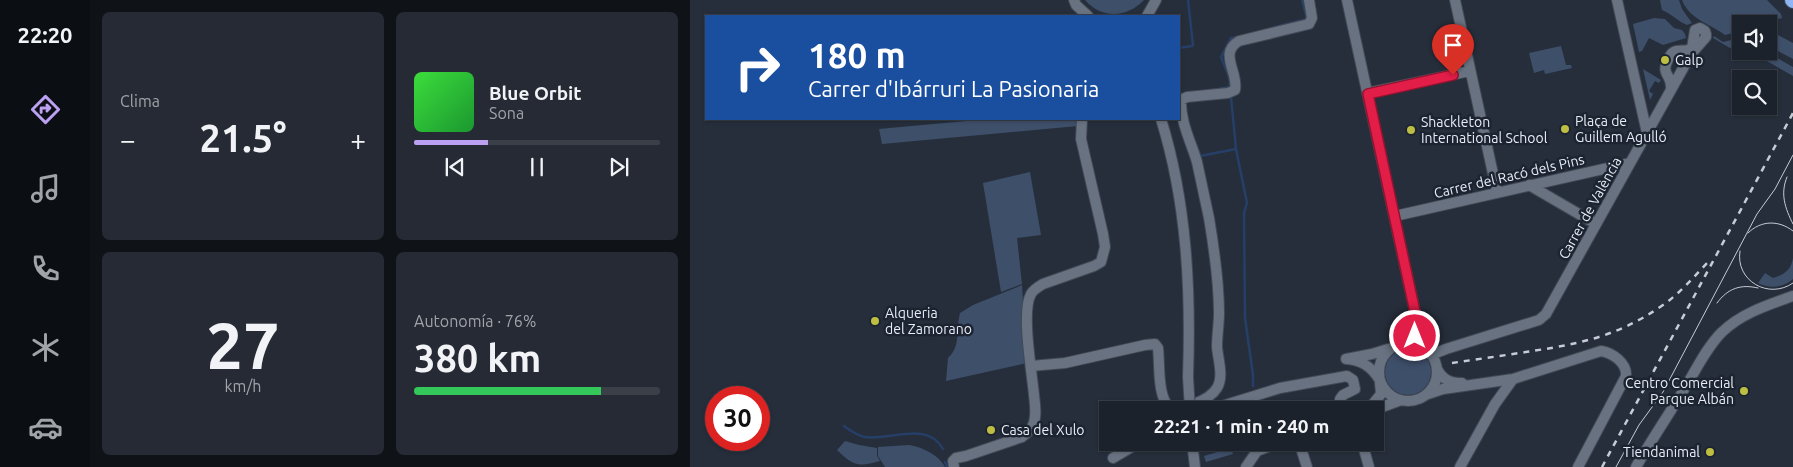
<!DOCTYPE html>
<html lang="es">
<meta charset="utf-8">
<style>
:root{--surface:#1c222c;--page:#252a34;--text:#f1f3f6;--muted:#a0a4a9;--line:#3a3f48;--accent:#bca0f2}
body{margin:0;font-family:Ubuntu,sans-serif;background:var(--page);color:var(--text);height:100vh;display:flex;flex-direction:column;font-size:19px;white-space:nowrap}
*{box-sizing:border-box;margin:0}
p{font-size:16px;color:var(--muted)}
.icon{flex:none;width:28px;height:28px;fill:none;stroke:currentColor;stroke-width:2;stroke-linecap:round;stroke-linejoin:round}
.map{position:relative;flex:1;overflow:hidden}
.panel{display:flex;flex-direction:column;gap:12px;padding:12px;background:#0f1318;width:600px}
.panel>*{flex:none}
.banner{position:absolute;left:15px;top:15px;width:475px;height:105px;border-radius:0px;box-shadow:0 1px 4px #0004,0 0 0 1px var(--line);background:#1a4fa0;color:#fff;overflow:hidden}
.tools{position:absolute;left:1042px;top:15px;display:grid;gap:10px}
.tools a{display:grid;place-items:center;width:45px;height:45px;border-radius:0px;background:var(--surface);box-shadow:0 1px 4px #0004,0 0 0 1px var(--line);font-size:25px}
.speed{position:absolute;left:15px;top:386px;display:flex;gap:10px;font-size:25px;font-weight:700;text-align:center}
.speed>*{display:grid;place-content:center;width:65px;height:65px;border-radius:50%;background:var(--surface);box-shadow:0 1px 4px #0004,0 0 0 1px var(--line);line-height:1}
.speed .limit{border:8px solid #d22;background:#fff;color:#111}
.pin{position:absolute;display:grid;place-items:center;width:42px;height:42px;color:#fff;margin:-51px -21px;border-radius:50% 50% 50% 0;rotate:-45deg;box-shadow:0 0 5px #0007}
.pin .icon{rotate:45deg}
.me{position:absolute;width:55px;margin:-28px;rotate:0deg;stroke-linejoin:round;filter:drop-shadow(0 0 4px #0008)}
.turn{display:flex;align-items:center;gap:18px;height:105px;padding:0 20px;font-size:22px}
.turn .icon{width:65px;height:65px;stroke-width:2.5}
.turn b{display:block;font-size:35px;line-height:42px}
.big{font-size:38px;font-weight:700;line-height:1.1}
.panel .tile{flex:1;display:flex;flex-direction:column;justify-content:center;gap:8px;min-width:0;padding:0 18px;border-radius:8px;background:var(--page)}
.panel .dial{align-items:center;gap:0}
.dial b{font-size:65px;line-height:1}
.song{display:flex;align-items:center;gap:15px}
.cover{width:60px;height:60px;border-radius:8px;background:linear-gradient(135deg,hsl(120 70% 55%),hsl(130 70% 35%))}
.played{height:5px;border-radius:2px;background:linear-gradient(90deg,var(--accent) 30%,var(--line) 30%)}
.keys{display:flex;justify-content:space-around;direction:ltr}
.heat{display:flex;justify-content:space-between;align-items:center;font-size:28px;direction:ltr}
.charge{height:8px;border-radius:4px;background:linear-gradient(90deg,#34c759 76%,var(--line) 0)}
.panel .tiles{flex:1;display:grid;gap:12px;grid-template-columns:repeat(2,1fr)}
.trip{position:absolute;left:409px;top:401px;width:285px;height:50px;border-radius:0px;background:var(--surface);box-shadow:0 1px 4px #0004,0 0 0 1px var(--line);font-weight:700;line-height:50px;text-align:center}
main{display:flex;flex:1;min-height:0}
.tabs{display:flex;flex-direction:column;width:90px;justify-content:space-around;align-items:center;background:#0b0e12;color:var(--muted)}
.tabs .icon{width:35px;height:35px}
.tabs .selected{color:var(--accent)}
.tabs b{font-size:22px;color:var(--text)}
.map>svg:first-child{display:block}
</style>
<main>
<nav class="tabs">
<b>22:20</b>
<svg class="icon selected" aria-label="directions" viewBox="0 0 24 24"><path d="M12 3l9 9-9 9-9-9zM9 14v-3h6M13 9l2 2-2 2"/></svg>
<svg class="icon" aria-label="music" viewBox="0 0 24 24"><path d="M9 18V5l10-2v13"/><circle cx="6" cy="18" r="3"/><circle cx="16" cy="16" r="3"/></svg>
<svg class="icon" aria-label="phone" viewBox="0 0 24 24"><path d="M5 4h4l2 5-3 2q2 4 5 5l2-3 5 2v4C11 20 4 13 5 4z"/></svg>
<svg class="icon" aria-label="climate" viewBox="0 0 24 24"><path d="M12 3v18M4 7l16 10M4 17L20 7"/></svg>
<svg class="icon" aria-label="car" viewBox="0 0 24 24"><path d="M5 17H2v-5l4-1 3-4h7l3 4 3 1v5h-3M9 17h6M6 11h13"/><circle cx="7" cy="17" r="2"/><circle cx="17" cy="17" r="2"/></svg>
</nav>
<section class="panel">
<div class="tiles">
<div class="tile"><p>Clima</p>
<div class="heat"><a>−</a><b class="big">21.5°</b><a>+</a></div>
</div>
<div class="tile">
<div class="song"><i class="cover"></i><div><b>Blue Orbit</b><p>Sona</p></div></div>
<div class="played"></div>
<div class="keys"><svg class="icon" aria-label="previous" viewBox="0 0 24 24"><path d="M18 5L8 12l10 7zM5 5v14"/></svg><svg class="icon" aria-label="pause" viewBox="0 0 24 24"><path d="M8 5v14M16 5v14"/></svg><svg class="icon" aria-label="next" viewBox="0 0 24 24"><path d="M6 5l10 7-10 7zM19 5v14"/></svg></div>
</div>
<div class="tile dial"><b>27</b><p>km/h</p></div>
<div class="tile"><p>Autonomía · 76%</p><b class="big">380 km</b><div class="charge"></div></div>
</div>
</section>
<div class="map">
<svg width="1103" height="467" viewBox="0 0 1103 467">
<rect width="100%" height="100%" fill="#262e3b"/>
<!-- green -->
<path fill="#3e4f6a" d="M395,0H454C437,18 411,19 395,0Z
M970,0H989L992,9L1002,23L997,25C987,21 982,14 972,10Z
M992,0H1077L1091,14L1092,18L1069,24H1051V31L1035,35C1020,24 999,19 992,0Z
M964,18L975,19L984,28L992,30L995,34L996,38L973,45L959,38L952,51L949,52L943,24Z
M1079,30L1103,43V59L1079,46Z
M1024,36L1033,42L1050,38L1051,47L1040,48L1023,38Z
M871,46L876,65H881L882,68L855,74L854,70L844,73L839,53Z
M1059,51H1075L1103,67V76Z
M953,69L971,80L969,83L965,81L959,91L963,94L960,100Z
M298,119H387L388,126L192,144L189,129Z
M340,172L351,235L327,238L332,284L311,292L293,183Z
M1103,258V279C1092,288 1080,289 1068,283L1075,273L1083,278C1094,275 1101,270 1103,258Z
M332,285L337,363L256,381L258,358C271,347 266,328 270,313L283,305Z
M695 372a23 23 0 1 1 46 0a23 23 0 1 1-46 0Z
M155,441L169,445L187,448V456L190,461C168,467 163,466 147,450Z
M219,445C232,447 249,455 255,467H195L188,456V447Z
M541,448L543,454L516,462L514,456Z"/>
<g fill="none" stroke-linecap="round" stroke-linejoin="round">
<!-- stream -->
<path stroke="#263f68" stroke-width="2.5" d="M585,27L617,19L612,0
M489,48L502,46L503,45L498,0
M523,90L540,87L539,77L531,57L541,38L548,37
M489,94L495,93
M539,97H541L546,149L557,203L554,213L555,318L563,375V386
M509,151L510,156L546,149
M563,410V403
M154,426C161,431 166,435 175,437C200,441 237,420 253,449
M255,462L257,467"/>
<defs>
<path id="minor" d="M384,0L386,5L398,16
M657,0L725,312C725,323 722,336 729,345
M765,0L807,192
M927,0L957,133
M457,16L466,0
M981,90C983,73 968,76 980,56C982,53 982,52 986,51C991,50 994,51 998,50L1002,47
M677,93L780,71
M471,119C497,203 501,290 498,377
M839,185L906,224
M705,216L940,163
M689 372a29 29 0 1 1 58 0a29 29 0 1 1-58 0Z
M741,355L756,349L849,320L856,314L1001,54L1016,37V34L1015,31L1010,28L1005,30L1001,54
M341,366L375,363L455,345L465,344L468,348C470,365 467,397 480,408C494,409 519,401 527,388C534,377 528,359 527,347C527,335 529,324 529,313C529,281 524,248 519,218C515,199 511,180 507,162C501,142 490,121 491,100L497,97L538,93L545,90C549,73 528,53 549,41L619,24L622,18L619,0
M747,369C753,380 760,383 772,383
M689,379C681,366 671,360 656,359L682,354L698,349
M738,394L753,389L823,379L911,351C923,353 937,363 936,376L888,467
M519,410L590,388L657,376L663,380L665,389L653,395L650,399L651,410
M678,410L691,394L690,383
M684,410L711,400
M502,442L505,467
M609,442L617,467
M672,442L679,467
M423,458L450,442
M264,467L263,461L266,458L276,456L332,437C337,433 340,431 343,425C347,416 345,405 344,395C342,373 331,311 341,294C344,289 348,287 353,284L404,266L411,262L415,247L413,234L391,139L392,119
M556,467L567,451L591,442
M770,467L805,404L823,379
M946,467C962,439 980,413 996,386C1007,368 1017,347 1032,332C1052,313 1078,305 1103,296"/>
<path id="highway" d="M1102,0L1103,1"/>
</defs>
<!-- minor casing -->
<use href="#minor" stroke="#424955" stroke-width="12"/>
<!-- highway casing -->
<use href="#highway" stroke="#424955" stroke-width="16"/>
<!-- minor -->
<use href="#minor" stroke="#687281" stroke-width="10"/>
<!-- highway -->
<use href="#highway" stroke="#8eb6f6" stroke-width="14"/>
<!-- tram -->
<path stroke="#c6cbd5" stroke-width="1" d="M1097,177C1090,194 1095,208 1103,224
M1058,233C1071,220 1089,220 1103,231
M1050,251C1045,281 1079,300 1103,283
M1027,303C1038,288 1051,284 1068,288
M926,467L949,425L973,392L1067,214L1085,189L1103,155"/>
<!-- rail -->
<path stroke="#c6cbd5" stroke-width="2.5" stroke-dasharray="6 6" stroke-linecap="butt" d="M762,363C782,360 803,357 823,354C881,345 923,340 973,305C990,293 1003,278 1017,263
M912,467L1103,113"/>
<defs>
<path id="minor-bridge" d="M498,377L500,410"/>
</defs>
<!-- minor-bridge casing -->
<use href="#minor-bridge" stroke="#424955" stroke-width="12" stroke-linecap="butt"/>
<!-- minor-bridge -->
<use href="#minor-bridge" stroke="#687281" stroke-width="10"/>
</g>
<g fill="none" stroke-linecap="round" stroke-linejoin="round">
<defs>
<path id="route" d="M725,336V312L678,94L763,75"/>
</defs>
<!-- route casing -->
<use href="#route" stroke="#92132f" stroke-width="12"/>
<!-- route -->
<use href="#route" stroke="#e11d48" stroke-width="9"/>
</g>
<!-- markers -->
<g fill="#bebf42" stroke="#1c2431" stroke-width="2">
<circle cx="975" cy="60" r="5"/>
<circle cx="875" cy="129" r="5"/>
<circle cx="721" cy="130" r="5"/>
<circle cx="185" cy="321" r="5"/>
<circle cx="1054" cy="391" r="5"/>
<circle cx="301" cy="430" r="5"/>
<circle cx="1020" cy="452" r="5"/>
</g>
<g text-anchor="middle" stroke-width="5" stroke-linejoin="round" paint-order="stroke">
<!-- poi labels -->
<g font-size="14" fill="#e7ecf5" stroke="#1c2431" text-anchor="start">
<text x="985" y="65">Galp</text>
<text x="885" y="126">Plaça de<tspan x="885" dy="16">Guillem Agulló</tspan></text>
<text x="731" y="127">Shackleton<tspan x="731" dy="16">International School</tspan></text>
<text x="195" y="318">Alqueria<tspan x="195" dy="16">del Zamorano</tspan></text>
<text x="1044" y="388" text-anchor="end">Centro Comercial<tspan x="1044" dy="16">Parque Albán</tspan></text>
<text x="311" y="435">Casa del Xulo</text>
<text x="1010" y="457" text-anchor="end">Tiendanimal</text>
</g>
<!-- street labels -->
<g font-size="14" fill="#e7ecf5" stroke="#1c2431">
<text transform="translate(819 176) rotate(-13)" y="5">Carrer del Racó dels Pins</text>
<text transform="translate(900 208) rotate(-61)" y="5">Carrer de València</text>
</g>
</g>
</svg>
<div class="tools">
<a><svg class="icon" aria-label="sound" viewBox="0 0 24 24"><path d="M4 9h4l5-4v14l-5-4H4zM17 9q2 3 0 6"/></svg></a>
<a><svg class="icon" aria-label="search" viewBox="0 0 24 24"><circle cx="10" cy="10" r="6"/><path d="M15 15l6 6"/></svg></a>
</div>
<div class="speed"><div class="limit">30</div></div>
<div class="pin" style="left:763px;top:75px;background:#d93025"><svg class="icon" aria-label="arrive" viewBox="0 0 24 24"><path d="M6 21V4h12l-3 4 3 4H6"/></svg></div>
<svg class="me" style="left:725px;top:336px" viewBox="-20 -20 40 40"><circle r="17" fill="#e11d48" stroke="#fff" stroke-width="3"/><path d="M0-11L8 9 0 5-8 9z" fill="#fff"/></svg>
<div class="trip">22:21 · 1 min · 240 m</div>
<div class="banner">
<div class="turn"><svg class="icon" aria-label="right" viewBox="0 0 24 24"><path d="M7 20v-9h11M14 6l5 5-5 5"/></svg><div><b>180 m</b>Carrer d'Ibárruri La Pasionaria</div></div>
</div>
</div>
</main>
